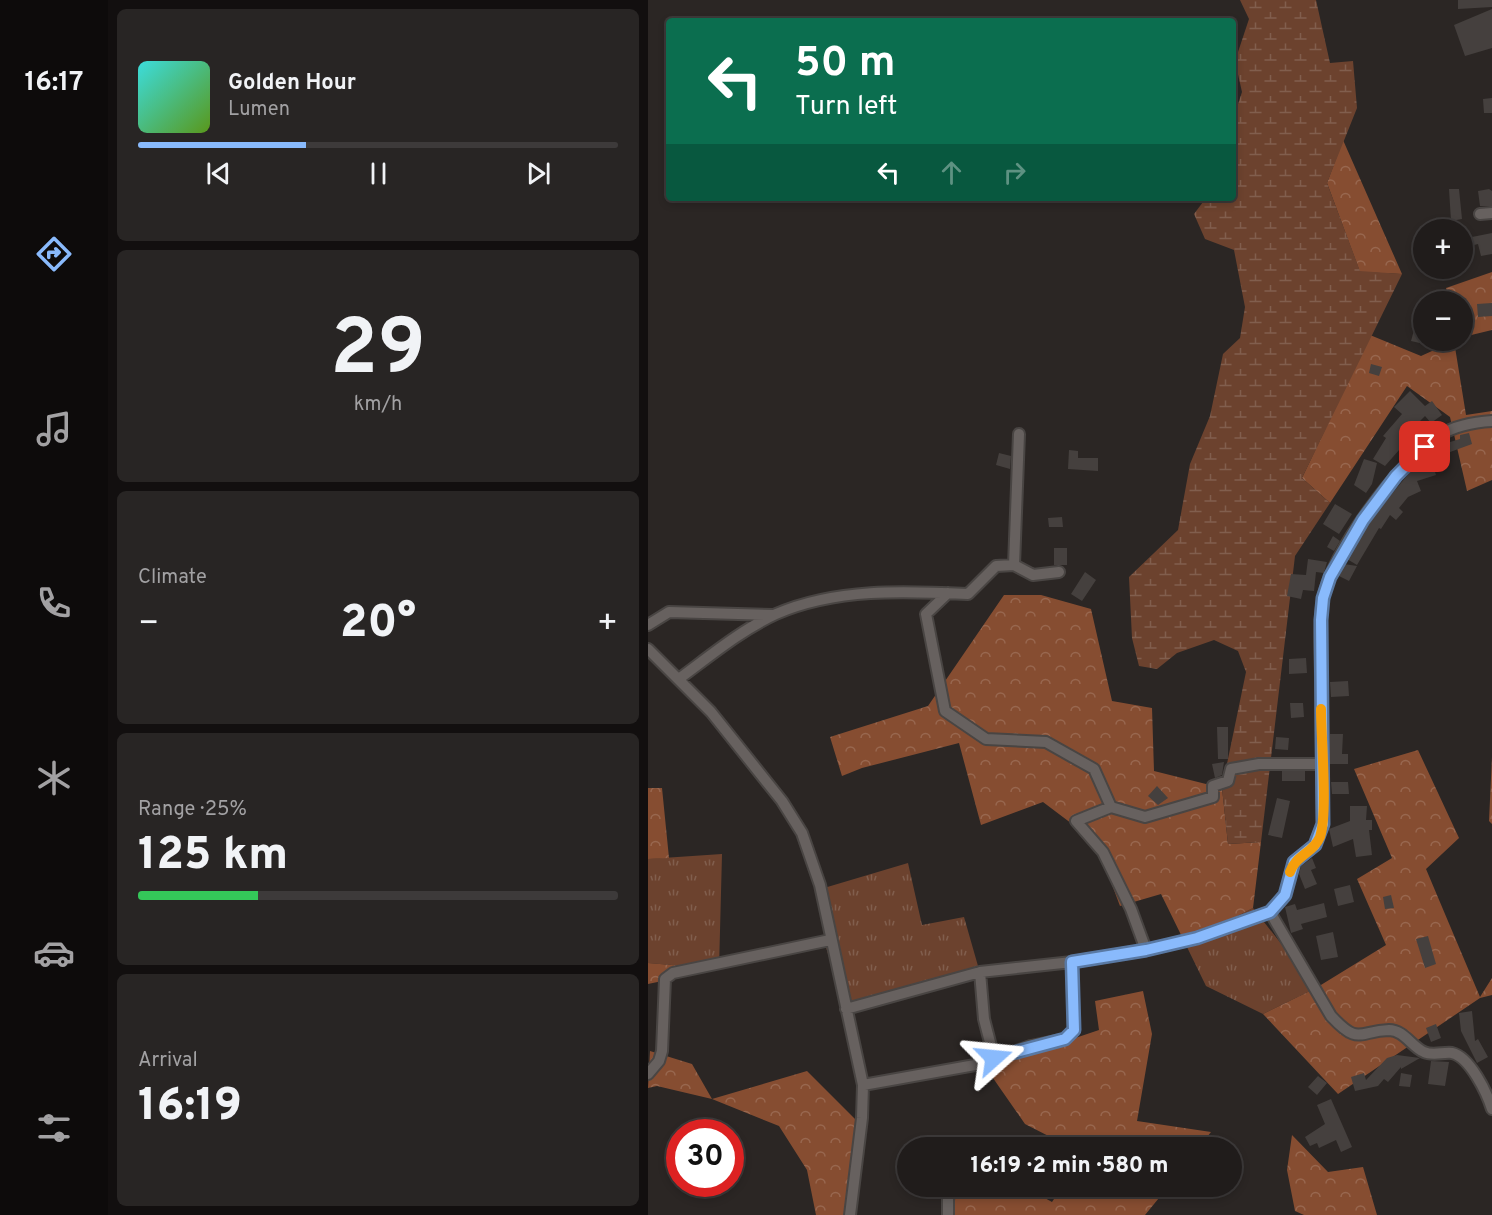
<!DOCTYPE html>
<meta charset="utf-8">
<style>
:root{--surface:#201c1b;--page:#282524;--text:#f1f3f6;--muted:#a2a1a3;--line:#3d3a3a;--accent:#89bafc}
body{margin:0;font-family:Overpass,sans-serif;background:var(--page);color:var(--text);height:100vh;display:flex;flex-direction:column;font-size:22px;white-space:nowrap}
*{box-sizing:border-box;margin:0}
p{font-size:20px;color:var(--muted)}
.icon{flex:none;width:33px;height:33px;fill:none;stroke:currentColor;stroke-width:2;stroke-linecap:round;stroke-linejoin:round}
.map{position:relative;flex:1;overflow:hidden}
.sheet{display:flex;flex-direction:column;gap:9px;padding:9px;background:#120f0f;width:540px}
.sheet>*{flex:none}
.banner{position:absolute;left:18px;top:18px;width:570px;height:183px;border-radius:6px;box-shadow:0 3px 9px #0003,0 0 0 2px var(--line);background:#0b6e4f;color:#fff;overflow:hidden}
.tools{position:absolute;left:765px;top:219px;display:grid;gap:12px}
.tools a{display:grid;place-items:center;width:60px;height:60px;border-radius:50%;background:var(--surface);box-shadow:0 3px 9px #0003,0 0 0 2px var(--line);font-size:30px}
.speed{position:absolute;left:18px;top:1119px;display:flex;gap:12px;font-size:30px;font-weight:700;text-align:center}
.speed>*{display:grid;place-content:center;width:78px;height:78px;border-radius:50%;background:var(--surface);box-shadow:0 3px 9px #0003,0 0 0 2px var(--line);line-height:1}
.speed .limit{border:9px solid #d22;background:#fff;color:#111}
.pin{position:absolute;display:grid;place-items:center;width:51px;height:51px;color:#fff;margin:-26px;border-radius:12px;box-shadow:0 3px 9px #0006}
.me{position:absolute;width:66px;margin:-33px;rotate:72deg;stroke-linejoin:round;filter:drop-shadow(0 0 4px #0008)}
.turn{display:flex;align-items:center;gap:21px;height:126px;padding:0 30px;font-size:27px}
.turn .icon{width:78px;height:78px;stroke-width:2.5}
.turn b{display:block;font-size:42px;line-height:51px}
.lanes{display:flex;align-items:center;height:57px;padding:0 30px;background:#0003;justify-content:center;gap:30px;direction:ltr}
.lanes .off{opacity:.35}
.big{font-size:45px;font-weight:800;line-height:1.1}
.sheet .widget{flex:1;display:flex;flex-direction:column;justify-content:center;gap:9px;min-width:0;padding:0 21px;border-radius:9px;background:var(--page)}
.sheet .dial{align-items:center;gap:0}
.dial b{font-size:78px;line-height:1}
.song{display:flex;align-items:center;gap:18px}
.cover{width:72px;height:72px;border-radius:9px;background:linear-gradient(135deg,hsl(180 70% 55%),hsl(90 70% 35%))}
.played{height:6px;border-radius:3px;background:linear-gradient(90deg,var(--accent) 35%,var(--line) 35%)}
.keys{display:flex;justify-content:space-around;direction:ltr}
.heat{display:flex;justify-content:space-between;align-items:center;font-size:33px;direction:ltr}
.charge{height:9px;border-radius:4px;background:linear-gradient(90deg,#34c759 25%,var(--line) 0)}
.trip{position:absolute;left:249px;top:1137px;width:345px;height:60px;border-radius:30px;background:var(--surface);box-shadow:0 3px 9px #0003,0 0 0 2px var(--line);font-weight:800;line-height:60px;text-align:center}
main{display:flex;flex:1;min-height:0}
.menu{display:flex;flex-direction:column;width:108px;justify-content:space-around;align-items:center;background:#0d0b0b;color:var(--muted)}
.menu .icon{width:42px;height:42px}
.menu .current{color:var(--accent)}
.menu b{font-size:27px;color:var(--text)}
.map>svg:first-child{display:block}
</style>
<main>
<nav class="menu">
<b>16:17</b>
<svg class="icon current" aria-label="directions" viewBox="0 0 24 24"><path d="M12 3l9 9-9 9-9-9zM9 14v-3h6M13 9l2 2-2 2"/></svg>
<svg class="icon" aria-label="music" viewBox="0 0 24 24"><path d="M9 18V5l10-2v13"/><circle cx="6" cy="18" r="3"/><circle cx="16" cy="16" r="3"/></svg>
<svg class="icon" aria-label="phone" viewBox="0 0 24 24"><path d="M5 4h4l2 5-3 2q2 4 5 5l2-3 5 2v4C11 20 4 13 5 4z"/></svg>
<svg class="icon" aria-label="climate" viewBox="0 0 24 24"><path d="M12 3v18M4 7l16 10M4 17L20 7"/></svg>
<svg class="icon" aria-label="car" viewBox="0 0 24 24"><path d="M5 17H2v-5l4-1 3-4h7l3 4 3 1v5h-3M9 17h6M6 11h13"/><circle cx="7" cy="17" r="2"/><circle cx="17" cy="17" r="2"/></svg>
<svg class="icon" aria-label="filters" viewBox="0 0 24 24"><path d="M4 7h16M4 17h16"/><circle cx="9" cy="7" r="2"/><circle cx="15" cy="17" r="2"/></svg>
</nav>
<section class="sheet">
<div class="widget">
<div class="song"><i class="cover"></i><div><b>Golden Hour</b><p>Lumen</p></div></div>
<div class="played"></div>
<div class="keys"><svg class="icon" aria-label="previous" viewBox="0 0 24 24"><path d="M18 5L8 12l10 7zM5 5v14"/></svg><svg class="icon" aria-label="pause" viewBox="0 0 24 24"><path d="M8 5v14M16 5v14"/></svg><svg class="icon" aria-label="next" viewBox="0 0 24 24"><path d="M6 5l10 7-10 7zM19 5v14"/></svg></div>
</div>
<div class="widget dial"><b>29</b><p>km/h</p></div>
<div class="widget"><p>Climate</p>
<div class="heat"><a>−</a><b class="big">20°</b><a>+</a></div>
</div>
<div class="widget"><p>Range · 25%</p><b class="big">125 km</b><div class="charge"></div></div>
<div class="widget"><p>Arrival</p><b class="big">16:19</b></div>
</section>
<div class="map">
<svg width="844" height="1215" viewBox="0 0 844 1215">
<defs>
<pattern id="grass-tufts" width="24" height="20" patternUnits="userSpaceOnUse" patternTransform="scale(1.5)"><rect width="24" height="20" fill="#6c422e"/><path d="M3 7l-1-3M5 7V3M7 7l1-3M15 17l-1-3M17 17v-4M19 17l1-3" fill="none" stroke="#815e4d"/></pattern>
<pattern id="forest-crowns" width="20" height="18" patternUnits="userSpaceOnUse" patternTransform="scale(1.5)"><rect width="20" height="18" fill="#864d31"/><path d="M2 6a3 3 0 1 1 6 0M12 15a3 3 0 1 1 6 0" fill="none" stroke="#98674f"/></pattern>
<pattern id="wetland-marsh" width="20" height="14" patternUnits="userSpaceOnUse" patternTransform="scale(1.5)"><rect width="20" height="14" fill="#6c422e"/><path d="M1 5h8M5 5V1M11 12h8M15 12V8" fill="none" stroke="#815e4d"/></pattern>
</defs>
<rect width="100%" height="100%" fill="#2b2624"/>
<!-- grass -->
<path fill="url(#grass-tufts)" d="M74,854L71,969L0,963V859Z
M260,863L274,925L316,917L332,973L197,1010L177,944L176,888Z
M605,908L668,988L615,1014L558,986L537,943Z"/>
<!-- forest -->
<path fill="url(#forest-crowns)" d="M695,140L754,274L712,272L679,183Z
M844,272V330L815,337L814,302L800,301L798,288Z
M722,335L773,356L806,341L818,415L844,411V480L819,491L802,417L759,386L682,503L654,478Z
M356,595H393L443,609L464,701L504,708L506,771L574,788L580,844L613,842L605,908L537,943L513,894L472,906L448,842L395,802L333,825L311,743L214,768L194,776L182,737L280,706Z
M770,750L811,838L778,869L832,997L844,978V995L832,998L690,1094L615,1014L668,988L738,945L709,879L744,858L706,769Z
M844,757V824L841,821Z
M0,788H14L21,858L0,859Z
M0,963L71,969L0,984Z
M495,991L504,1034L489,1121L563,1132L551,1147H422L377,1124L338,1068L451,1030L447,1001Z
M2,1051L44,1064L64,1099L159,1071L213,1125L202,1215H168L159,1170L131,1126L64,1099L9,1086L0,1088Z
M644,1135L680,1172L715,1167L729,1215H656L647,1211L639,1170Z
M308,1187H377L404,1202L414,1187H520L497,1215H306Z"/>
<!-- wetland -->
<path fill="url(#wetland-marsh)" d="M592,0H668L682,63L705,61L709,108L679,183L712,271L754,274L654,478L682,503L647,556L613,842L580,844L574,788L598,672L590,651L566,640L529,653L509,669L491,666L484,638L481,577L530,530L542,464L562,416L575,354L592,338L597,307L586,250L557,239L546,214L558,198H585L587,175L585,119L594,92L587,61L601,19Z"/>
<!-- building -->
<path fill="#45403e" d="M810,0H844V7L810,9Z
M844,9V48L817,56L806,25Z
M844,98V113H836L835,99Z
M801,189H811L814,219L803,221Z
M841,189L844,191V206H832L830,191Z
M844,233V254L833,256L830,244L826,245L824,237Z
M844,303V316L830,317L829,304Z
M766,330L776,332V344L763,341Z
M784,340H797L795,350L782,347Z
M723,364L734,367L731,376L721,373Z
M762,391L777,406L784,401L794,415L783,423L777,416L764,429L770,434L761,443L759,441L737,466L725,459L738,438L735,436L754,414L746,407Z
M821,433L824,444L783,459L788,475L769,481L773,491L760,497L751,508L755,512L748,520L742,515L733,529L731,528L709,565L699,559L727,514L763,471L782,453L792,449V445L812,439V435Z
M421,450L430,451V458H450V471L420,469Z
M351,453L363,456L362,469L348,465Z
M716,459L729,463L724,484L718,493L706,485Z
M687,504L704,514L691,534L675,524Z
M414,517L415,527H401L400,518Z
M685,536L692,541L686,551L679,547Z
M406,548H419V565H406Z
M660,559L679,562L676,573L668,572L666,591L655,590L653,599L639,596L643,574L658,575Z
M696,564L709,566L701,581L691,576Z
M437,572L448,580L434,601L423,594Z
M658,658L659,673L641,674V659Z
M700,681L701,696L683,697L682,682Z
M642,703H655L656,717L643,718Z
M569,727H580V759H570Z
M682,734H695L694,754H700V764H681Z
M628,737L641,738L640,750L627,749Z
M576,762L574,775L567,778L564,764Z
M634,771H657V781H634Z
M683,782H700L701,794H684Z
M509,786L520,798L510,805L500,796Z
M629,798L642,801L634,838L620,835Z
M702,806H719L718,820H724V830H721L724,855L708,857L705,839L685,847L681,829L702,821Z
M664,858L668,868L663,870L669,884L657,889L651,874L653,866Z
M702,885L706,902L690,906L686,889Z
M743,895L746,908L737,909L735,897Z
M676,903L679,917L653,924L655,929L643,933L637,907L647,904L649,910Z
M685,932L690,957L673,960L668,936Z
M780,936L788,964L777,968L768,939Z
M824,1011L827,1041L830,1039L840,1057L829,1063L813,1031L811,1013Z
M788,1024L793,1038L783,1042L778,1028Z
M749,1055L772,1058L753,1069V1067L740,1082L736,1079L730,1086L707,1091L703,1077L716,1073L718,1080L739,1058Z
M783,1061L801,1062L797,1086L780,1084Z
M753,1073L764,1075L762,1087L751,1086Z
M670,1076L679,1083L669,1095L660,1087Z
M683,1099L704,1147L693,1152L688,1140L671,1148L669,1143L662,1146L657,1137L677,1124L669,1105Z"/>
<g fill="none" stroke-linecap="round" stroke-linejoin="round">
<defs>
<path id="minor" d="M832,214L844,213
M366,565L371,434
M300,593L278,614L297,711L338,739L398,742L446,769L463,807L428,821L455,852L483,909L498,950
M0,625L21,612L125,615
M0,649L63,712L134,801L154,833L172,885L215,1085L214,1118L202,1215
M32,678C62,656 93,630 128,614C188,588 256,591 320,594L348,566L366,565L385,575L411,572
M463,807L497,817L565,797V786L580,781L583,769L611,764H673
M622,912L683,1016C711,1046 710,1031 741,1030C756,1030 764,1047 776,1052C784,1056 795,1052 804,1053C822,1057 839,1093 844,1109
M332,972L336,1019L346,1058
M198,1009L332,972L424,962L498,950L549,938L622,912L637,895L646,862L667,845L675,823C674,776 673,729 673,682C673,655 670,627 675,600C683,552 751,462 792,435C807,426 827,422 844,421
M0,1074L11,1061L14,1051L17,979L25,973L182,940
M215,1085L327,1065L383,1046L417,1039L426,1030L424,962
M364,1148L372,1142H378L384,1148
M300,1215V1186"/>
</defs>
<!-- minor casing -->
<use href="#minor" stroke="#494543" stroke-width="14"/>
<!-- minor -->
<use href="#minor" stroke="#67615f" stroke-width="10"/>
</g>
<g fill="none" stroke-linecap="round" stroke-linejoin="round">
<defs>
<path id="route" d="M346,1058L417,1039L426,1030L424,962L498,950L549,938L622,912L637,895L646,862L667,845L675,824L673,620L675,598L682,577L715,520L748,476L777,447"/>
</defs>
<!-- route casing -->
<use href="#route" stroke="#5979a4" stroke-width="15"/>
<!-- route -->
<use href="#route" stroke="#89bafc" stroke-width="10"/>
<!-- slow -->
<path stroke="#f59e0b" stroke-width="10" d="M642,872C647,856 666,852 672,837C680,814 673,737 673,709"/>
</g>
</svg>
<div class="tools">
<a>+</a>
<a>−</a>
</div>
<div class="speed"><div class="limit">30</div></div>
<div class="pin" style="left:777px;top:447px;background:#d93025"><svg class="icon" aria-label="arrive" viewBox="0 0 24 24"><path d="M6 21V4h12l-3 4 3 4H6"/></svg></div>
<svg class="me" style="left:346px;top:1058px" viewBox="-20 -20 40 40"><path d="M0-17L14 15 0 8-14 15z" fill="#89bafc" stroke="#fff" stroke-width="4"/></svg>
<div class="trip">16:19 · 2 min · 580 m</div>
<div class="banner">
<div class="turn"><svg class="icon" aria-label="left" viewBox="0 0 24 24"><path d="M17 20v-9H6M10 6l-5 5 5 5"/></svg><div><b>50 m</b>Turn left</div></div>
<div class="lanes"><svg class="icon" aria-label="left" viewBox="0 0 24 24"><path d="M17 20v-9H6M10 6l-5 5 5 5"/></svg><svg class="icon off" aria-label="ahead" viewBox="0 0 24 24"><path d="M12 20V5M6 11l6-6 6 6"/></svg><svg class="icon off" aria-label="right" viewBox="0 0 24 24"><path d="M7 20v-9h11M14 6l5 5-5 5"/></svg></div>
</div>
</div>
</main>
